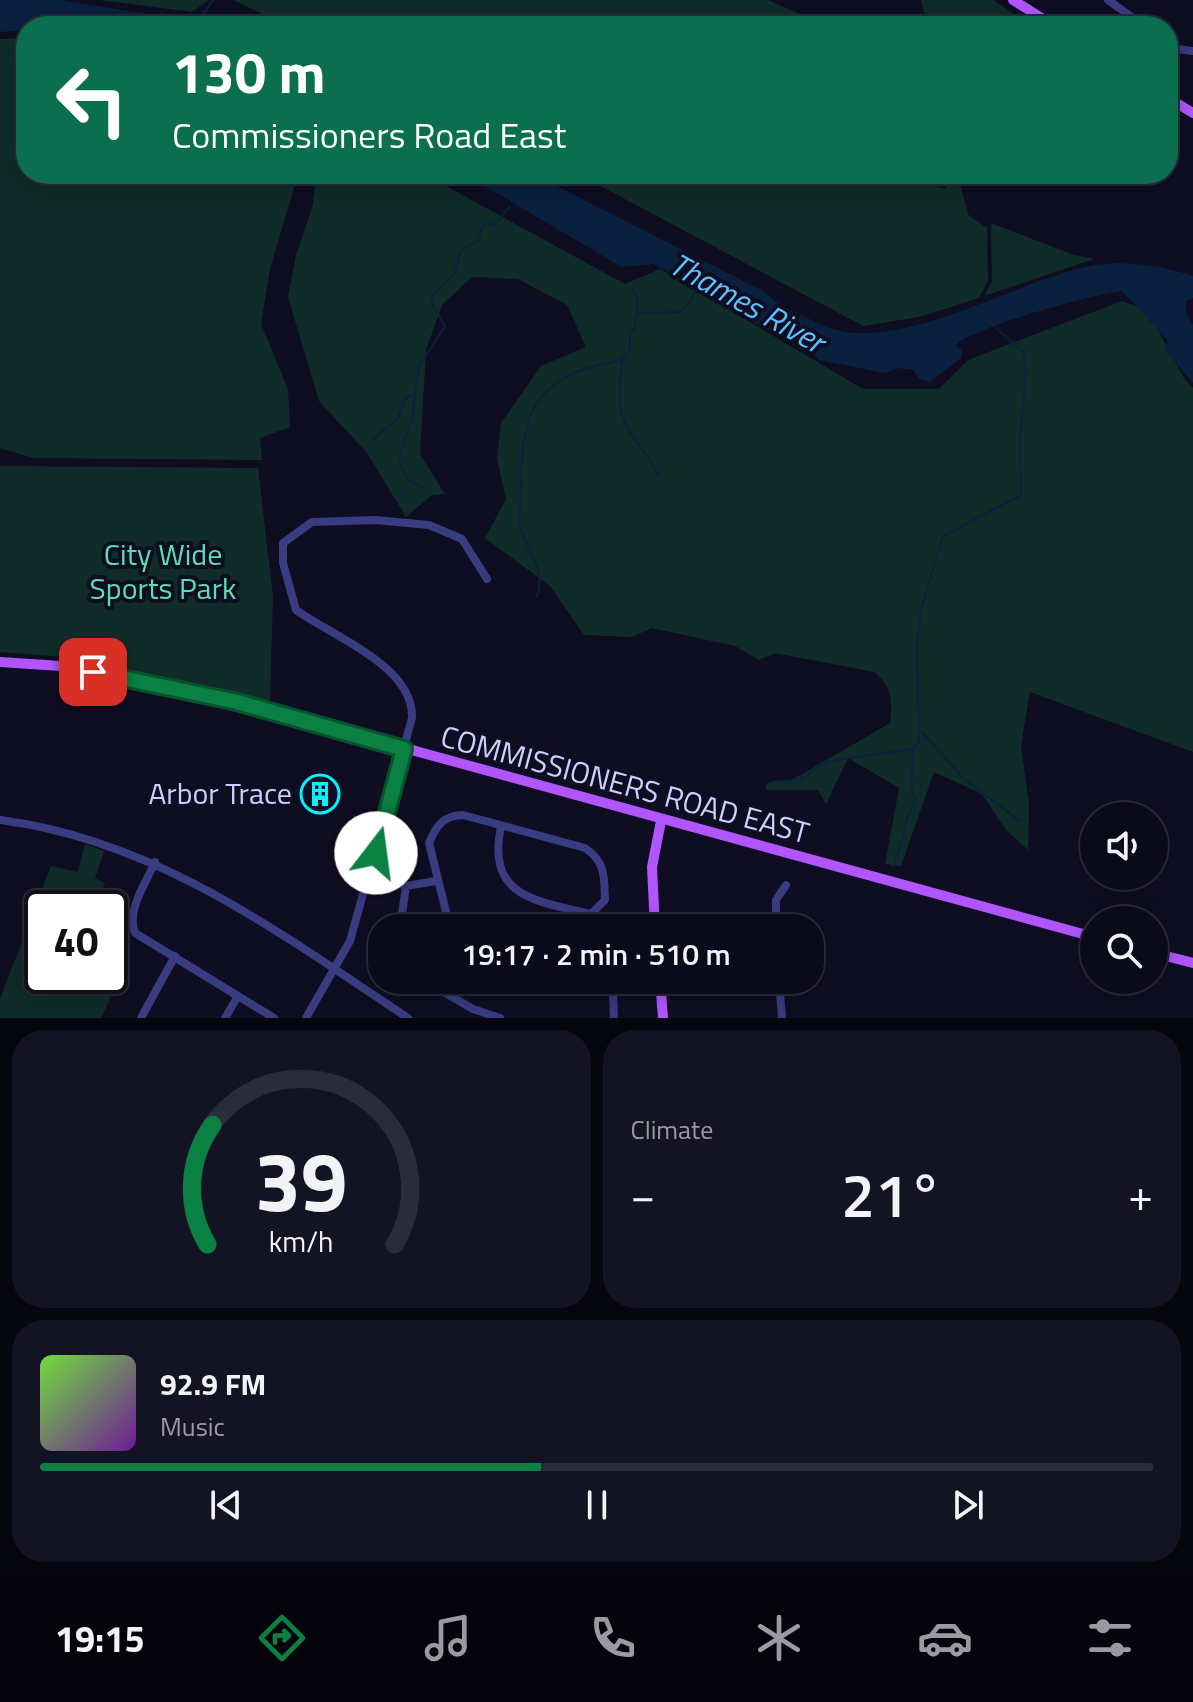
<!DOCTYPE html>
<meta charset="utf-8">
<style>
:root{--surface:#0b0a1a;--page:#141323;--text:#f1f3f6;--muted:#9a9aa2;--line:#2b2b39;--accent:#0b8043}
body{margin:0;font-family:"Titillium Web",sans-serif;background:var(--page);color:var(--text);height:100vh;display:flex;flex-direction:column;font-size:30px;white-space:nowrap}
*{box-sizing:border-box;margin:0}
p{font-size:26px;color:var(--muted)}
.icon{flex:none;width:44px;height:44px;fill:none;stroke:currentColor;stroke-width:2;stroke-linecap:round;stroke-linejoin:round}
.map{position:relative;height:1018px;overflow:hidden}
.details{display:flex;flex-direction:column;gap:12px;padding:12px;background:#06060e;flex:1}
.details>*{flex:none}
.banner{position:absolute;left:16px;top:16px;width:1162px;height:168px;border-radius:32px;box-shadow:0 4px 20px #0003,0 0 0 2px var(--line);background:#0b6e4f;color:#fff;overflow:hidden}
.tools{position:absolute;left:1080px;top:802px;display:grid;gap:16px}
.tools a{display:grid;place-items:center;width:88px;height:88px;border-radius:50%;background:var(--surface);box-shadow:0 4px 20px #0003,0 0 0 2px var(--line);font-size:40px}
.speed{position:absolute;left:24px;top:890px;display:flex;gap:16px;font-size:40px;font-weight:700;text-align:center}
.speed>*{display:grid;place-content:center;width:104px;height:104px;border-radius:50%;background:var(--surface);box-shadow:0 4px 20px #0003,0 0 0 2px var(--line);line-height:1}
.speed .limit{border:4px solid #111;border-radius:12px;background:#fff;color:#111}
.pin{position:absolute;display:grid;place-items:center;width:68px;height:68px;color:#fff;margin:-34px;border-radius:16px;box-shadow:0 4px 12px #0006}
.me{position:absolute;width:88px;margin:-44px;rotate:15deg;stroke-linejoin:round;filter:drop-shadow(0 0 6px #0008)}
.turn{display:flex;align-items:center;gap:28px;height:168px;padding:0 24px;font-size:36px}
.turn .icon{width:104px;height:104px;stroke-width:2.5}
.turn b{display:block;font-size:56px;line-height:68px}
.big{font-size:60px;font-weight:600;line-height:1.1}
.details .card{flex:1;display:flex;flex-direction:column;justify-content:center;gap:12px;min-width:0;padding:0 28px;border-radius:32px;background:var(--page)}
.details .dial{align-items:center;gap:0}
.dial svg{height:208px;overflow:visible;fill:none;stroke:var(--line);stroke-width:7;stroke-linecap:round;text-anchor:middle}
.dial text{fill:var(--text);stroke:none}
.song{display:flex;align-items:center;gap:24px}
.cover{width:96px;height:96px;border-radius:12px;background:linear-gradient(135deg,hsl(100 70% 55%),hsl(280 70% 35%))}
.played{height:8px;border-radius:4px;background:linear-gradient(90deg,var(--accent) 45%,var(--line) 45%)}
.keys{display:flex;justify-content:space-around;direction:ltr}
.heat{display:flex;justify-content:space-between;align-items:center;font-size:44px;direction:ltr}
.details .tiles{flex:1;display:grid;gap:12px;grid-template-columns:1fr 1fr}
.card:last-child{grid-column:span 2}
.trip{position:absolute;left:368px;top:914px;width:456px;height:80px;border-radius:32px;background:var(--surface);box-shadow:0 4px 20px #0003,0 0 0 2px var(--line);font-weight:600;line-height:80px;text-align:center}
.tab-bar{display:flex;height:128px;justify-content:space-around;align-items:center;background:#04040a;color:var(--muted)}
.tab-bar .icon{width:56px;height:56px}
.tab-bar .current{color:var(--accent)}
.tab-bar b{font-size:36px;color:var(--text)}
.map>svg:first-child{display:block}
</style>
<div class="map">
<svg width="1193" height="1018" viewBox="0 0 1193 1018">
<rect width="100%" height="100%" fill="#0f0d22"/>
<!-- green -->
<path fill="#102c28" d="M99,0H209L192,12Z
M233,0H768L827,26H289Z
M921,0H993L1032,26H928Z
M26,38V174H298L270,269L261,324L288,389L290,427L260,438L262,460L33,458L0,448V39Z
M317,174H424L625,284L660,269L863,389H939L968,360L1122,301L1147,310L1185,380L1193,388V752L1030,692L1021,746L1029,804L1028,850L1006,830L982,794L934,772L901,866L885,864L899,788L848,758L826,804L818,790H766L767,783L792,780L890,723C893,701 892,686 874,672L775,653L759,660L735,646L652,628L632,637L584,635L550,586L485,538L506,499L497,459L501,423L541,366L586,347L567,305L518,279L472,277L442,305L426,350L420,454L445,494L432,495L406,517L367,453L319,401L288,297L296,255L312,208Z
M578,174H923L920,180L944,189L957,174L969,216L987,228L988,280L979,298L919,317L863,326Z
M991,223L1074,255L1094,259L984,296L992,281Z
M0,466L258,468L273,597L270,701L62,657L0,652Z
M85,844L104,851L95,878L105,883L97,908H42V976H110V959L124,969L101,1018H0V999L51,866L78,872Z"/>
<!-- water -->
<path fill="#09213f" d="M0,0H61L223,26H26V30L0,32Z
M464,174H533L763,291C779,307 797,312 815,322C890,363 1015,278 1096,265C1128,260 1163,266 1193,276V298L1186,301V313L1193,325V383L1166,351L1167,340L1122,291C1095,294 972,327 956,345L962,350L961,358L930,382L919,379L913,370L899,368L885,373L819,360L798,337L767,329L710,300L709,287L683,281L654,264L622,267Z"/>
<g fill="none" stroke-linecap="round" stroke-linejoin="round">
<!-- stream -->
<path stroke="#09213f" stroke-width="2" d="M199,20L213,0
M637,313L679,312L690,303L699,283
M622,360C621,380 616,405 625,423C632,440 649,454 659,476
M371,441L398,418L405,399L413,394
M423,488L407,478L398,460L412,418L419,366L445,326L433,306L432,297L456,271L460,251L480,239L482,227L488,223L494,226L510,206
M537,597C546,569 529,554 520,528C517,519 521,507 521,498C520,413 531,376 622,360L630,349V332L635,328L638,298L632,289
M922,732L964,779L1020,821
M771,782L800,779L825,763L843,759L912,749L919,742L917,642L921,609L943,536L1021,495L1020,439L1026,372L1023,352L996,328
M892,867C904,846 902,822 915,800C906,778 917,769 912,749"/>
<!-- minor -->
<path stroke="#383c81" stroke-width="8" d="M1108,0L1144,26
M1168,43L1177,49L1193,51
M0,820C156,840 280,933 408,1018
M155,862C146,883 126,910 135,933L274,1018
M370,875L406,886L436,881
M400,928L406,886
M450,928L429,843C436,826 444,815 463,815L585,848C606,862 604,877 605,900L591,914C535,901 486,897 501,826
M776,928V900L786,885
M423,980L473,1009L500,1018
M606,980L613,993L614,1018
M779,980L782,1018
M141,1018L175,956
M225,1018L238,996
M306,1018L350,941L412,718C414,666 332,636 296,610L283,563V543L312,522L375,520L429,525L462,539L487,579"/>
<!-- major -->
<path stroke="#b155ff" stroke-width="10" d="M1013,0L1054,26
M1168,98L1193,113
M0,662L61,666L233,701L1094,937
M655,928L652,867L661,821
M1154,953L1193,963
M660,980L663,1018"/>
</g>
<g fill="none" stroke-linecap="round" stroke-linejoin="round">
<defs>
<path id="route" d="M93,672L233,701L404,749L376,853"/>
</defs>
<!-- route casing -->
<use href="#route" stroke="#07532c" stroke-width="20"/>
<!-- route -->
<use href="#route" stroke="#0b8043" stroke-width="14"/>
</g>
<!-- icons -->
<defs>
<symbol id="building-ring" viewBox="-11 -11 22 22"><circle r="9.5" fill="#0f0d22" stroke="#00f5f9" stroke-width="1.5"/><path d="M-4-6H4V6H1V3H-1V6H-4ZM-2.5-4.3h1.7v1.8h-1.7ZM.8-4.3h1.7v1.8H.8ZM-2.5-1h1.7V.8h-1.7ZM.8-1h1.7V.8H.8Z" fill="#00f5f9"/></symbol>
</defs>
<g fill-rule="evenodd">
<use href="#building-ring" x="298" y="772" width="44" height="44"/>
</g>
<g text-anchor="middle" stroke-width="8" stroke-linejoin="round" paint-order="stroke">
<!-- park labels -->
<g font-size="30" fill="#5adfb2" stroke="#0f0d22">
<text x="163" y="565">City Wide<tspan x="163" dy="34">Sports Park</tspan></text>
</g>
<!-- street labels -->
<g font-size="30" fill="#cfceff" stroke="#0f0d22">
<text transform="translate(625 785) rotate(15)" y="10">COMMISSIONERS ROAD EAST</text>
</g>
<!-- poi labels -->
<g font-size="30" fill="#cfceff" stroke="#0f0d22" text-anchor="end">
<text x="292" y="804">Arbor Trace</text>
</g>
<!-- water labels -->
<g font-size="32" font-style="italic" fill="#5cc1ff" stroke="#0f0d22">
<text transform="translate(747 303) rotate(29)" y="11">Thames River</text>
</g>
</g>
</svg>
<div class="tools">
<a><svg class="icon" aria-label="sound" viewBox="0 0 24 24"><path d="M4 9h4l5-4v14l-5-4H4zM17 9q2 3 0 6"/></svg></a>
<a><svg class="icon" aria-label="search" viewBox="0 0 24 24"><circle cx="10" cy="10" r="6"/><path d="M15 15l6 6"/></svg></a>
</div>
<div class="speed"><div class="limit">40</div></div>
<div class="pin" style="left:93px;top:672px;background:#d93025"><svg class="icon" aria-label="arrive" viewBox="0 0 24 24"><path d="M6 21V4h12l-3 4 3 4H6"/></svg></div>
<svg class="me" style="left:376px;top:853px" viewBox="-20 -20 40 40"><circle r="19" fill="#fff"/><path d="M0-13L10 11 0 6-10 11z" fill="#0b8043"/></svg>
<div class="trip">19:17 · 2 min · 510 m</div>
<div class="banner">
<div class="turn"><svg class="icon" aria-label="left" viewBox="0 0 24 24"><path d="M17 20v-9H6M10 6l-5 5 5 5"/></svg><div><b>130 m</b>Commissioners Road East</div></div>
</div>
</div>
<section class="details">
<div class="tiles">
<div class="card dial"><svg viewBox="0 0 100 80">
<path d="M14 69A42 42 0 1 1 86 69"/>
<path d="M14 69A42 42 0 0 1 16 23" stroke="#0b8043"/>
<text x="50" y="56" font-size="32" font-weight="700">39</text>
<text x="50" y="72" font-size="11">km/h</text>
</svg></div>
<div class="card"><p>Climate</p>
<div class="heat"><a>−</a><b class="big">21°</b><a>+</a></div>
</div>
<div class="card">
<div class="song"><i class="cover"></i><div><b>92.9 FM</b><p>Music</p></div></div>
<div class="played"></div>
<div class="keys"><svg class="icon" aria-label="previous" viewBox="0 0 24 24"><path d="M18 5L8 12l10 7zM5 5v14"/></svg><svg class="icon" aria-label="pause" viewBox="0 0 24 24"><path d="M8 5v14M16 5v14"/></svg><svg class="icon" aria-label="next" viewBox="0 0 24 24"><path d="M6 5l10 7-10 7zM19 5v14"/></svg></div>
</div>
</div>
</section>
<nav class="tab-bar">
<b>19:15</b>
<svg class="icon current" aria-label="directions" viewBox="0 0 24 24"><path d="M12 3l9 9-9 9-9-9zM9 14v-3h6M13 9l2 2-2 2"/></svg>
<svg class="icon" aria-label="music" viewBox="0 0 24 24"><path d="M9 18V5l10-2v13"/><circle cx="6" cy="18" r="3"/><circle cx="16" cy="16" r="3"/></svg>
<svg class="icon" aria-label="phone" viewBox="0 0 24 24"><path d="M5 4h4l2 5-3 2q2 4 5 5l2-3 5 2v4C11 20 4 13 5 4z"/></svg>
<svg class="icon" aria-label="climate" viewBox="0 0 24 24"><path d="M12 3v18M4 7l16 10M4 17L20 7"/></svg>
<svg class="icon" aria-label="car" viewBox="0 0 24 24"><path d="M5 17H2v-5l4-1 3-4h7l3 4 3 1v5h-3M9 17h6M6 11h13"/><circle cx="7" cy="17" r="2"/><circle cx="17" cy="17" r="2"/></svg>
<svg class="icon" aria-label="filters" viewBox="0 0 24 24"><path d="M4 7h16M4 17h16"/><circle cx="9" cy="7" r="2"/><circle cx="15" cy="17" r="2"/></svg>
</nav>
